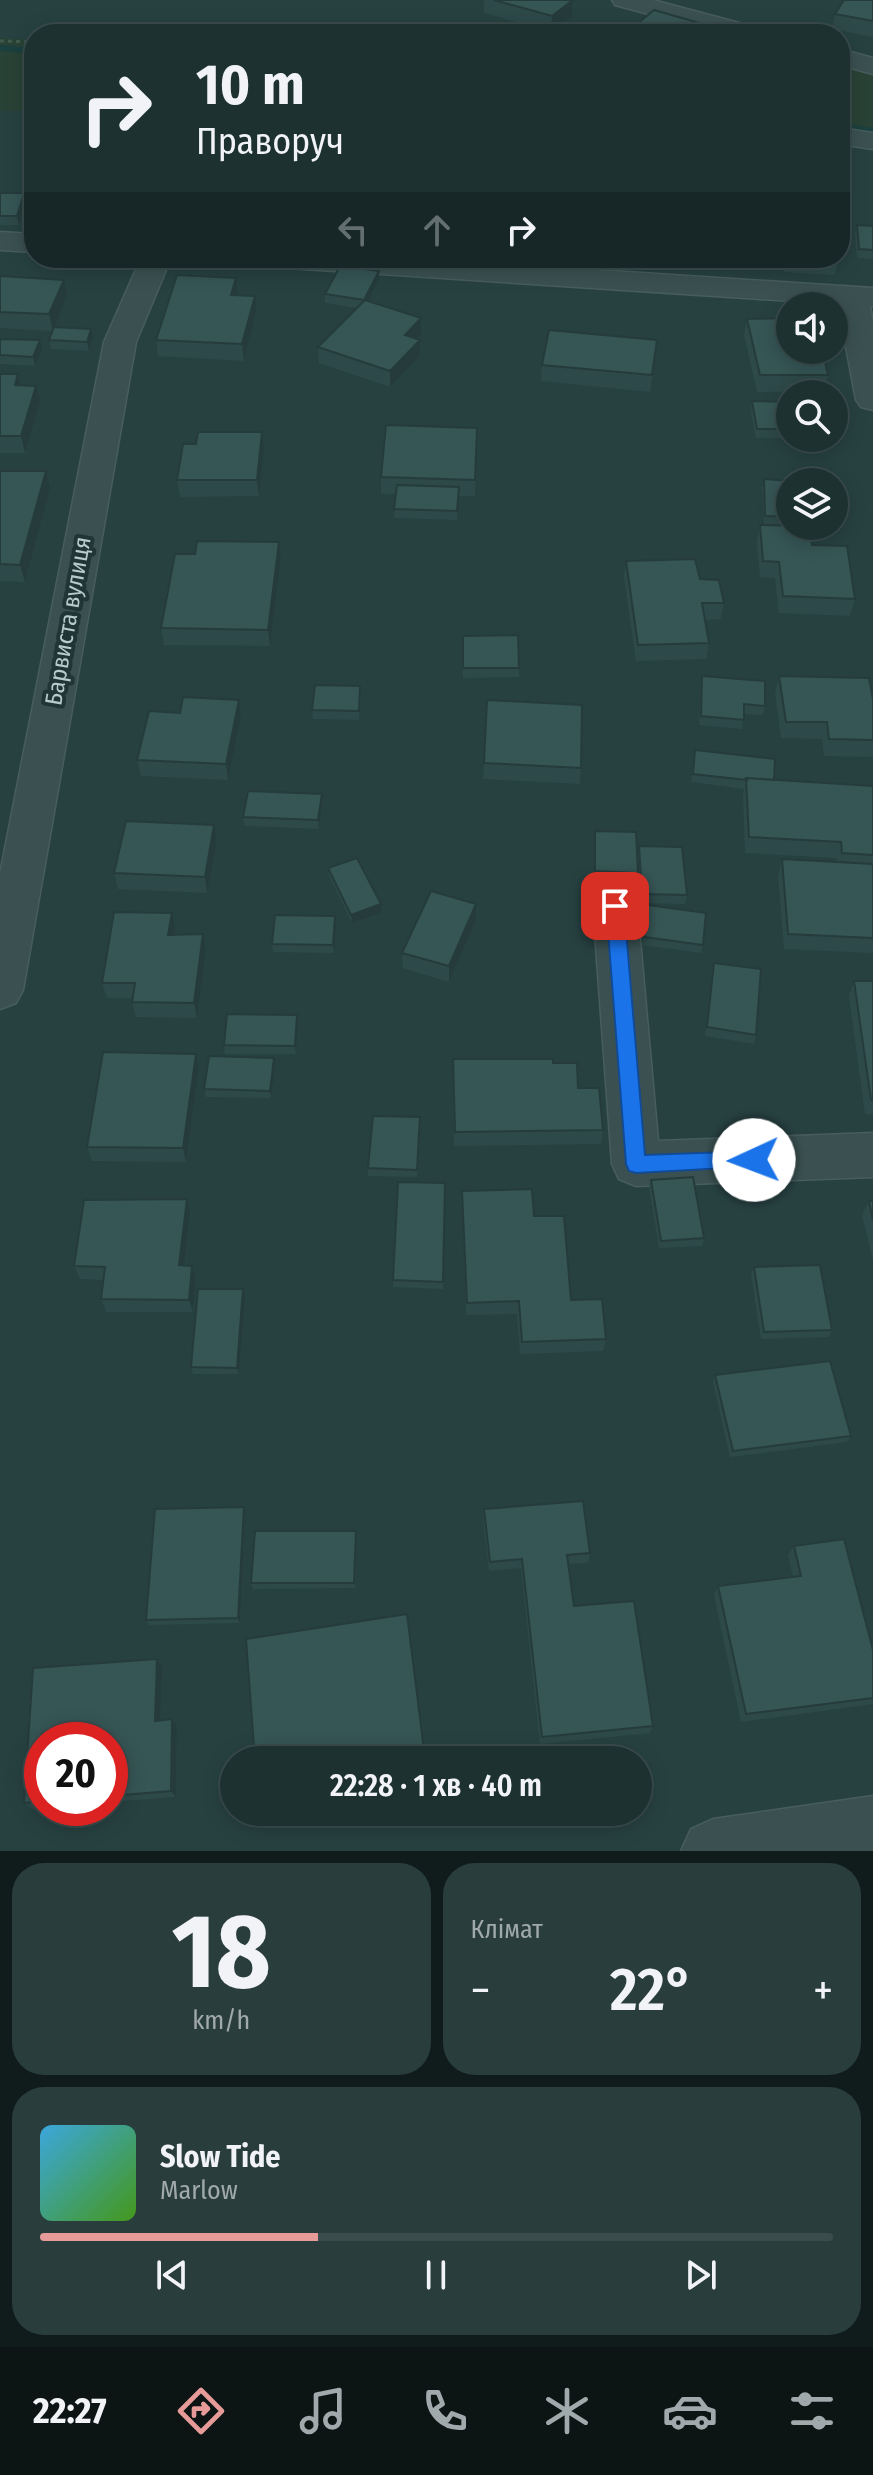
<!DOCTYPE html>
<html lang="uk">
<meta charset="utf-8">
<style>
:root{--surface:#1d3131;--page:#2a3d3d;--text:#f1f3f6;--muted:#a0a9ab;--line:#3b4c4d;--accent:#e69b98}
body{margin:0;font-family:"Fira Sans Condensed",sans-serif;background:var(--page);color:var(--text);height:100vh;display:flex;flex-direction:column;font-size:30px;white-space:nowrap}
*{box-sizing:border-box;margin:0}
p{font-size:26px;color:var(--muted)}
.icon{flex:none;width:44px;height:44px;fill:none;stroke:currentColor;stroke-width:2;stroke-linecap:round;stroke-linejoin:round}
.map{position:relative;height:1851px;overflow:hidden}
.drawer{display:flex;flex-direction:column;gap:12px;padding:12px;background:#101b1b;flex:1}
.drawer>*{flex:none}
.top-card{position:absolute;left:24px;top:24px;width:826px;height:244px;border-radius:32px;box-shadow:0 4px 20px #0003,0 0 0 2px var(--line);background:#1d3131;color:var(--text);overflow:hidden}
.buttons{position:absolute;left:776px;top:292px;display:grid;gap:16px}
.buttons a{display:grid;place-items:center;width:72px;height:72px;border-radius:50%;background:var(--surface);box-shadow:0 4px 20px #0003,0 0 0 2px var(--line);font-size:40px}
.speed{position:absolute;left:24px;top:1722px;display:flex;gap:16px;font-size:40px;font-weight:700;text-align:center}
.speed>*{display:grid;place-content:center;width:104px;height:104px;border-radius:50%;background:var(--surface);box-shadow:0 4px 20px #0003,0 0 0 2px var(--line);line-height:1}
.speed .limit{border:12px solid #d22;background:#fff;color:#111}
.pin{position:absolute;display:grid;place-items:center;width:68px;height:68px;color:#fff;margin:-34px;border-radius:16px;box-shadow:0 4px 12px #0006}
.me{position:absolute;width:88px;margin:-44px;rotate:268deg;stroke-linejoin:round;filter:drop-shadow(0 0 6px #0008)}
.turn{display:flex;align-items:center;gap:28px;height:168px;padding:0 40px;font-size:36px}
.turn .icon{width:104px;height:104px;stroke-width:2.5}
.turn b{display:block;font-size:56px;line-height:68px}
.lanes{display:flex;align-items:center;height:76px;padding:0 40px;background:#0003;justify-content:center;gap:40px;direction:ltr}
.lanes .off{opacity:.35}
.big{font-size:60px;font-weight:600;line-height:1.1}
.drawer .card{flex:1;display:flex;flex-direction:column;justify-content:center;gap:12px;min-width:0;padding:0 28px;border-radius:32px;background:var(--page)}
.drawer .dial{align-items:center;gap:0}
.dial b{font-size:104px;line-height:1}
.song{display:flex;align-items:center;gap:24px}
.cover{width:96px;height:96px;border-radius:12px;background:linear-gradient(135deg,hsl(200 70% 55%),hsl(100 70% 35%))}
.played{height:8px;border-radius:4px;background:linear-gradient(90deg,var(--accent) 35%,var(--line) 35%)}
.keys{display:flex;justify-content:space-around;direction:ltr}
.heat{display:flex;justify-content:space-between;align-items:center;font-size:44px;direction:ltr}
.drawer .tiles{flex:1;display:grid;gap:12px;grid-template-columns:1fr 1fr}
.card:last-child{grid-column:span 2}
.trip{position:absolute;left:220px;top:1746px;width:432px;height:80px;border-radius:40px;background:var(--surface);box-shadow:0 4px 20px #0003,0 0 0 2px var(--line);font-weight:600;line-height:80px;text-align:center}
.dock{display:flex;height:128px;justify-content:space-around;align-items:center;background:#0c1414;color:var(--muted)}
.dock .icon{width:56px;height:56px}
.dock .selected{color:var(--accent)}
.dock b{font-size:36px;color:var(--text)}
.map>svg:first-child{display:block}
</style>
<div class="map">
<svg width="873" height="1851" viewBox="0 0 873 1851">
<rect width="100%" height="100%" fill="#274141"/>
<!-- green -->
<path fill="#294236" d="M0,38L34,40V110L0,111Z
M840,57L873,66V141L840,136Z"/>
<g fill="none" stroke-linecap="round" stroke-linejoin="round">
<!-- stream -->
<path fill="#1a403f" fill-rule="evenodd" d="M0,45L34,48V54L0,51Z
M840,123L873,128V134L840,129Z"/>
<defs>
<path id="minor" d="M612,0H653L762,29L766,34H723L615,5Z
M840,49L873,58V74L840,65Z
M840,128L873,133V149L840,144Z
M0,232L34,234V252L0,250Z
M141,258H171L136,342L23,990L16,1003L0,1009V874L104,342Z
M258,258H413L873,288V306H870L873,322V410L861,407L856,400L838,304L273,267L262,264Z
M615,889L630,894L637,906L658,1141L873,1133V1177L636,1186L619,1179L612,1164L593,906L600,894Z
M873,1796V1851H681L691,1829L713,1819Z"/>
</defs>
<!-- minor casing -->
<use href="#minor" stroke="#485d5d" stroke-width="3"/>
<!-- path -->
<path stroke="#425a4e" stroke-width="3" stroke-dasharray="4 4" stroke-linecap="butt" d="M0,41L34,42"/>
<!-- minor -->
<use href="#minor" fill="#3b5151" fill-rule="evenodd"/>
</g>
<!-- wall -->
<path fill="#2e4949" d="M484,0H573L572,16L551,32L484,13Z
M873,0V37L832,29L835,14Z
M632,28L717,34H631Z
M0,193L26,202L19,225H0Z
M857,225L873,226V259L857,258L855,234Z
M695,258H770L768,267L695,262Z
M784,258H838L835,275L784,272Z
M0,276L64,280L67,296L54,327L93,338L89,351L51,349L49,340L53,331L0,328Z
M379,280L368,301L421,318V335L417,339L420,340V356L390,387L319,363L318,347L357,308L325,303V294Z
M237,295L256,312L244,361L158,356L156,340Z
M747,319L828,375L825,391L757,392L744,335Z
M0,339L42,350L35,366L0,364Z
M657,340L650,392L541,381L542,365Z
M0,374H18L21,385L40,402L25,453H0Z
M752,401L790,402V438H794H756L751,411Z
M477,428L475,496H458L457,520L394,518L396,494H381V477Z
M196,444L264,449L259,496L180,497L177,480Z
M0,471L50,488L25,582L0,581Z
M764,479L790,482V526L812,545L855,599L850,616L779,613L775,578L760,577L757,542L760,525H764L762,488Z
M279,542L281,559L270,646L164,645L161,628L195,554Z
M626,561L700,579L724,603L721,619L705,620L709,643L706,659L636,661L624,577Z
M463,636L519,668V677L463,678Z
M702,676L765,706L763,715L744,714L742,729L699,725L701,685Z
M779,676L873,699V757L824,756L822,739L781,738L775,693Z
M361,695L359,720L313,719L312,710Z
M239,700L241,716L228,780L141,776L137,760Z
M487,700L581,768L580,784L483,779Z
M695,750L774,780L873,786V953L784,949L778,875L782,859L837,862L836,858L745,853L743,794L744,789L691,782Z
M322,794V803L319,829L245,826L243,817Z
M214,825L217,841L207,893L118,889L114,873Z
M595,831L638,873L636,882L594,879Z
M639,846L687,895L685,904L641,903L638,855Z
M328,868L381,904L382,913L352,923L329,876Z
M476,904V920L449,982L403,968L402,953Z
M648,905L703,945L701,953L642,945Z
M335,916L336,925L334,953L273,952L272,944Z
M175,928L174,935L206,950L197,1018L136,1017L132,1002L133,998H107L102,983Z
M714,963L756,1035L754,1044L705,1036Z
M854,981H873V1114H865L849,996Z
M297,1015L298,1023L296,1054H225L224,1045Z
M196,1054L199,1068L186,1162L92,1161L87,1147Z
M553,1063L578,1088L603,1130L601,1144L454,1146L453,1074Z
M275,1066L271,1098L206,1097L204,1089Z
M420,1117L417,1177L368,1176V1168Z
M651,1180L704,1238L702,1246L659,1248L649,1187Z
M445,1183L443,1289L393,1287V1280Z
M462,1191L534,1216L571,1300L606,1339L603,1351L520,1354L517,1314L466,1315Z
M869,1201H873V1261L862,1215Z
M190,1213L185,1265L196,1279L193,1312H106L101,1299L104,1280L80,1279L74,1266Z
M754,1267L832,1330L829,1337L761,1339L751,1274Z
M243,1289L245,1296L239,1374H193L191,1367Z
M715,1375L851,1436L847,1442L730,1457L713,1382Z
M244,1507L245,1512L240,1623L149,1625L146,1620Z
M484,1509L590,1553L588,1563L568,1564L574,1606L653,1726L650,1733L540,1744L521,1568L489,1571L483,1520Z
M356,1531L355,1588L253,1589L251,1583Z
M794,1546L873,1650V1704L741,1722L714,1595L718,1586L793,1577L788,1555Z
M157,1659L162,1667L160,1721L172,1719L177,1726L176,1797L110,1802V1740H42V1808L31,1809L24,1803L33,1668Z"/>
<!-- shaded-wall -->
<path fill="#263c3c" d="M573,0L572,16L551,32L552,16Z
M24,193L26,202L19,225L17,216Z
M379,271V280L364,309V300Z
M236,278L238,294L233,311L231,295Z
M64,280L67,296L53,331L49,314Z
M255,296L256,312L244,361L242,344Z
M421,318V335L405,351V335Z
M91,329L93,338L89,351L87,342Z
M40,340L42,350L35,366L33,357Z
M420,340V356L390,387V371Z
M18,374L22,391L15,385Z
M36,386L40,402L25,453L21,436Z
M262,432L264,449L259,496L257,480Z
M46,471L50,488L25,582L20,565Z
M279,542L281,559L270,646L268,630Z
M239,700L241,716L228,780L226,764Z
M322,794V803L319,829L318,820Z
M214,825L217,841L207,893L205,877Z
M381,904L382,913L352,923L351,915Z
M476,904V920L449,982V966Z
M172,913L175,928L172,950L168,935Z
M335,916L336,925L334,953L333,945Z
M203,934L206,950L197,1018L194,1003Z
M297,1015L298,1023L296,1054L295,1046Z
M196,1054L199,1068L186,1162L183,1148Z
M274,1058L275,1066L271,1098L270,1091Z
M187,1199L190,1213L183,1278L179,1265Z
M192,1266L196,1279L193,1312L189,1300Z
M243,1289L245,1296L239,1374L237,1368Z
M244,1507L245,1512L240,1623L238,1618Z
M157,1659L162,1667L160,1729L155,1721Z
M172,1719L177,1726L176,1797L171,1791Z"/>
<!-- building -->
<path fill="#365555" stroke="#263c3c" stroke-width="2" d="M494,0H573L552,16Z
M844,0H873V21L835,14Z
M654,10L717,28L710,34H653L632,28Z
M0,193H24L17,216H0Z
M857,225L873,226V250L859,249Z
M340,266L379,271L364,300L325,294Z
M177,275L236,278L231,295L255,296L242,344L156,340Z
M0,276L64,280L49,314L0,312Z
M365,300L421,318L405,335L420,340L390,371L318,347Z
M790,318V350H822L828,375H760L747,319Z
M54,327L91,329L87,342L49,340Z
M549,330L657,340L652,375L542,365Z
M0,339L40,340L33,357L0,355Z
M0,374H18L15,385L36,386L21,436H0Z
M752,401L790,402V429H757Z
M386,425L477,428L475,480L381,477Z
M198,432H262L257,480H177L183,444H196Z
M0,471H46L20,565L0,564Z
M764,479L807,482H790V517L765,516Z
M397,485L459,487L457,511L394,509Z
M760,525L809,526L812,545L847,546L855,599L783,596L779,562L763,561Z
M197,541L279,542L268,630L161,628L175,554H195Z
M695,559L700,579L719,580L724,603H702L709,643L638,645L626,561Z
M518,635L519,668H463V636Z
M702,676L765,681V706L744,704V720L701,716Z
M779,676L869,678L873,699V740L829,739L827,722H786Z
M315,685L360,686L359,711L312,710Z
M183,697L239,700L226,764L137,760L149,711L180,713Z
M487,700L582,705L581,768L484,763Z
M695,750L775,759L774,780L746,778L747,780L693,774Z
M746,778L873,786V855L842,853L841,842L749,837Z
M248,791L322,794L318,820L243,817Z
M126,821L214,825L205,877L114,873Z
M595,831L636,832L638,873L595,871Z
M639,846L682,847L687,895L642,894Z
M357,858L381,904L351,915L328,868Z
M782,859L873,864V938L788,934Z
M431,891L476,904L449,966L402,953Z
M648,905L706,913L703,945L644,937Z
M114,912L172,913L168,935L203,934L194,1003L132,1002L135,983H102Z
M275,915L335,916L333,945L272,944Z
M714,963L761,969L756,1035L707,1027Z
M854,981H873V1100H871Z
M227,1014L297,1015L295,1046L224,1045Z
M103,1052L196,1054L183,1148L87,1147Z
M209,1056L274,1058L270,1091L204,1089Z
M453,1059H553V1063H577L578,1088H599L603,1130L455,1132Z
M373,1116L420,1117L417,1170L368,1168Z
M693,1177L704,1238L661,1241L651,1180Z
M398,1182L445,1183L443,1282L393,1280Z
M532,1189L534,1216H564L571,1300L602,1299L606,1339L522,1342L519,1301L467,1303L462,1191Z
M187,1199L179,1265L192,1266L189,1300L101,1299L105,1267L74,1266L84,1200Z
M869,1201H873V1220Z
M820,1265L832,1330L764,1332L754,1267Z
M198,1289H243L237,1368L191,1367Z
M830,1361L851,1436L733,1451L715,1375Z
M583,1501L590,1553L567,1555L574,1606L634,1601L653,1726L542,1737L522,1559L490,1562L484,1509Z
M244,1507L238,1618L146,1620L155,1509Z
M255,1531H356L354,1583H251Z
M844,1539L873,1650V1698L746,1714L718,1586L801,1576L794,1546Z
M407,1614L425,1758L416,1760H255L246,1639Z
M157,1659L155,1721L172,1719L171,1791L110,1796V1740H42V1801L24,1803L33,1668Z"/>
<!-- route -->
<path fill="#1a73e8" stroke="#114b97" stroke-width="2" d="M615,899L624,906L645,1155L754,1151L762,1153L765,1160L762,1166L636,1173L629,1171L626,1164L606,906Z"/>
<g text-anchor="middle" stroke-width="8" stroke-linejoin="round" paint-order="stroke">
<!-- street labels -->
<g font-size="24" fill="#b8cbcb" stroke="#203636">
<text transform="translate(68 621) rotate(-80)" y="8">Барвиста вулиця</text>
</g>
</g>
</svg>
<div class="buttons">
<a><svg class="icon" aria-label="sound" viewBox="0 0 24 24"><path d="M4 9h4l5-4v14l-5-4H4zM17 9q2 3 0 6"/></svg></a>
<a><svg class="icon" aria-label="search" viewBox="0 0 24 24"><circle cx="10" cy="10" r="6"/><path d="M15 15l6 6"/></svg></a>
<a><svg class="icon" aria-label="layers" viewBox="0 0 24 24"><path d="M12 4l9 5-9 5-9-5zM3 14l9 5 9-5"/></svg></a>
</div>
<div class="speed"><div class="limit">20</div></div>
<div class="pin" style="left:615px;top:906px;background:#d93025"><svg class="icon" aria-label="arrive" viewBox="0 0 24 24"><path d="M6 21V4h12l-3 4 3 4H6"/></svg></div>
<svg class="me" style="left:754px;top:1160px" viewBox="-20 -20 40 40"><circle r="19" fill="#fff"/><path d="M0-13L10 11 0 6-10 11z" fill="#1a73e8"/></svg>
<div class="trip">22:28 · 1 хв · 40 m</div>
<div class="top-card">
<div class="turn"><svg class="icon" aria-label="right" viewBox="0 0 24 24"><path d="M7 20v-9h11M14 6l5 5-5 5"/></svg><div><b>10 m</b>Праворуч</div></div>
<div class="lanes"><svg class="icon off" aria-label="left" viewBox="0 0 24 24"><path d="M17 20v-9H6M10 6l-5 5 5 5"/></svg><svg class="icon off" aria-label="ahead" viewBox="0 0 24 24"><path d="M12 20V5M6 11l6-6 6 6"/></svg><svg class="icon" aria-label="right" viewBox="0 0 24 24"><path d="M7 20v-9h11M14 6l5 5-5 5"/></svg></div>
</div>
</div>
<section class="drawer">
<div class="tiles">
<div class="card dial"><b>18</b><p>km/h</p></div>
<div class="card"><p>Клімат</p>
<div class="heat"><a>−</a><b class="big">22°</b><a>+</a></div>
</div>
<div class="card">
<div class="song"><i class="cover"></i><div><b>Slow Tide</b><p>Marlow</p></div></div>
<div class="played"></div>
<div class="keys"><svg class="icon" aria-label="previous" viewBox="0 0 24 24"><path d="M18 5L8 12l10 7zM5 5v14"/></svg><svg class="icon" aria-label="pause" viewBox="0 0 24 24"><path d="M8 5v14M16 5v14"/></svg><svg class="icon" aria-label="next" viewBox="0 0 24 24"><path d="M6 5l10 7-10 7zM19 5v14"/></svg></div>
</div>
</div>
</section>
<nav class="dock">
<b>22:27</b>
<svg class="icon selected" aria-label="directions" viewBox="0 0 24 24"><path d="M12 3l9 9-9 9-9-9zM9 14v-3h6M13 9l2 2-2 2"/></svg>
<svg class="icon" aria-label="music" viewBox="0 0 24 24"><path d="M9 18V5l10-2v13"/><circle cx="6" cy="18" r="3"/><circle cx="16" cy="16" r="3"/></svg>
<svg class="icon" aria-label="phone" viewBox="0 0 24 24"><path d="M5 4h4l2 5-3 2q2 4 5 5l2-3 5 2v4C11 20 4 13 5 4z"/></svg>
<svg class="icon" aria-label="climate" viewBox="0 0 24 24"><path d="M12 3v18M4 7l16 10M4 17L20 7"/></svg>
<svg class="icon" aria-label="car" viewBox="0 0 24 24"><path d="M5 17H2v-5l4-1 3-4h7l3 4 3 1v5h-3M9 17h6M6 11h13"/><circle cx="7" cy="17" r="2"/><circle cx="17" cy="17" r="2"/></svg>
<svg class="icon" aria-label="filters" viewBox="0 0 24 24"><path d="M4 7h16M4 17h16"/><circle cx="9" cy="7" r="2"/><circle cx="15" cy="17" r="2"/></svg>
</nav>
